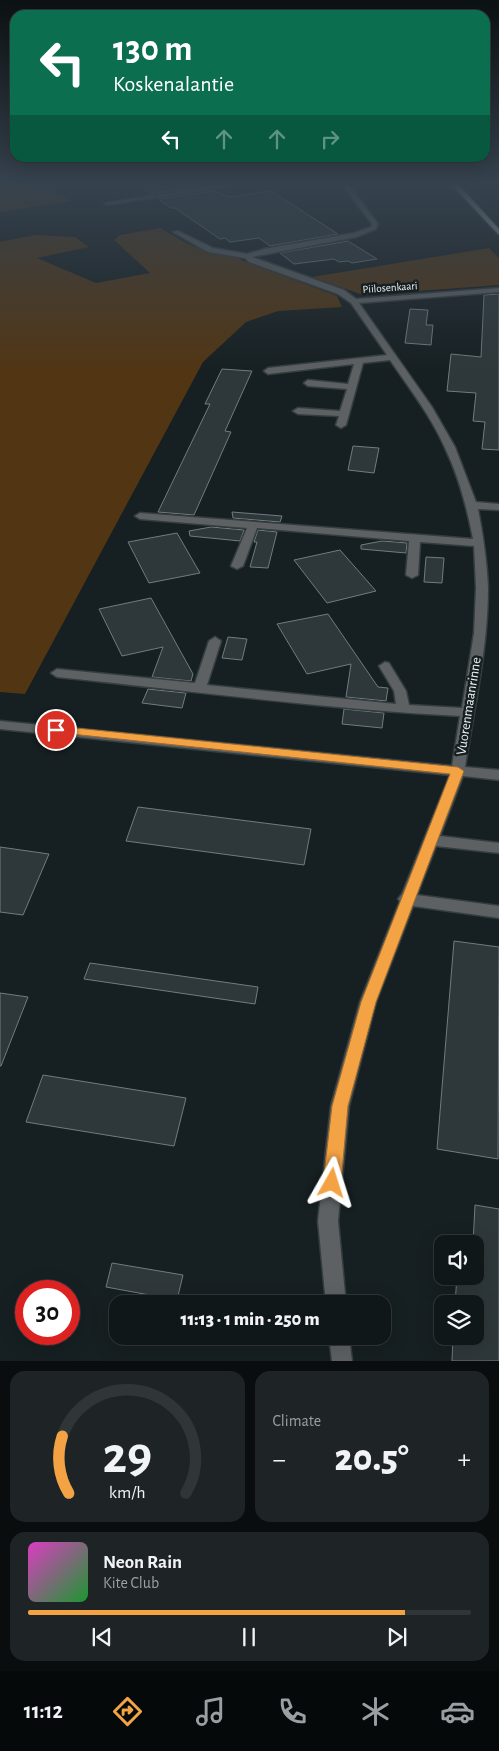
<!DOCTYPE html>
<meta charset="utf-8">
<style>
:root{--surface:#101719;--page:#1e2426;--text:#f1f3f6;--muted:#9c9fa2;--line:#303638;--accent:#f4a344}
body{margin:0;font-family:"Alegreya Sans",sans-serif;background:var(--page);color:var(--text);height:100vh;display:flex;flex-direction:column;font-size:19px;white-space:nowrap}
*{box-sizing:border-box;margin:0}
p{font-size:16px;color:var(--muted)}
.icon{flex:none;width:28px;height:28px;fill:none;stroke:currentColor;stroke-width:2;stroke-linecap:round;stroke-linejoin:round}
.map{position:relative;height:1361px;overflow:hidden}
.side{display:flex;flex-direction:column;gap:10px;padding:10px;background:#090d0e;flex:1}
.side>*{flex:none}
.banner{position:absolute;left:10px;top:10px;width:480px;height:152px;border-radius:15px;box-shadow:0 5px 20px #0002,0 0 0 1px var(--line);background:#0b6e4f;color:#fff;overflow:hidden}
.controls{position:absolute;left:434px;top:1235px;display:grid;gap:10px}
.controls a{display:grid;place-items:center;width:50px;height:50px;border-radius:10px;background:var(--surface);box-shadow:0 5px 20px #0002,0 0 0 1px var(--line);font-size:25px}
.speed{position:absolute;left:15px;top:1280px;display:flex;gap:10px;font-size:25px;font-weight:700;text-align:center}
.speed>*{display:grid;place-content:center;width:65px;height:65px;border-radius:50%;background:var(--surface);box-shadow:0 5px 20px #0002,0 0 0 1px var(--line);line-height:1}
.speed .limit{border:8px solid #d22;background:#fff;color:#111}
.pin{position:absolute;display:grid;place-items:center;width:42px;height:42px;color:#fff;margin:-21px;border:2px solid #fff;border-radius:50%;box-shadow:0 1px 5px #0007}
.me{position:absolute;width:55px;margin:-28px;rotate:6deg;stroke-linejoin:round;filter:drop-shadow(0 0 4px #0008)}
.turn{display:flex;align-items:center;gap:18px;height:105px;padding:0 20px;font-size:22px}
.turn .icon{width:65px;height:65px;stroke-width:2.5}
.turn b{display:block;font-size:35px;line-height:42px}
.lanes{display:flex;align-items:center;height:48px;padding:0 20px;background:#0003;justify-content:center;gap:25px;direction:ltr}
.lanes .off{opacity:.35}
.big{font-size:38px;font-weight:800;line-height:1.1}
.side .widget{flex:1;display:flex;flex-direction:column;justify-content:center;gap:8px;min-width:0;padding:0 18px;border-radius:15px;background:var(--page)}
.side .dial{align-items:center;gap:0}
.dial svg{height:130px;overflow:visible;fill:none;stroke:var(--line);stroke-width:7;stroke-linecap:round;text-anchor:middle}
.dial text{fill:var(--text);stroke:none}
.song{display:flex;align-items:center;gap:15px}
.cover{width:60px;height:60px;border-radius:8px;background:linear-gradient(135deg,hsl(310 70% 55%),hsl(130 70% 35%))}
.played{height:5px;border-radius:2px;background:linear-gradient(90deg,var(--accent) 85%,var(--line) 85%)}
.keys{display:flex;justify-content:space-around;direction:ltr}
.heat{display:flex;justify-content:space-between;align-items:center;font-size:28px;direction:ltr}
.side .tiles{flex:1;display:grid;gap:10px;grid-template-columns:1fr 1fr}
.widget:last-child{grid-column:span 2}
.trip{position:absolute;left:109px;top:1295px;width:282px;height:50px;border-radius:15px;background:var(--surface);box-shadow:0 5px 20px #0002,0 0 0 1px var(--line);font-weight:800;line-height:50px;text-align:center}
.tabs{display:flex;height:80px;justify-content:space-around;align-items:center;background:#06090a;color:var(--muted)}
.tabs .icon{width:35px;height:35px}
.tabs .selected{color:var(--accent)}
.tabs b{font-size:22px;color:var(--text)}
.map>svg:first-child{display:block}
</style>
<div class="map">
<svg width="499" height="1361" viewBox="0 0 499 1361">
<rect width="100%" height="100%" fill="#161f21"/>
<!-- green -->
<path fill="#523614" d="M0,182H41L71,201L0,212Z
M160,228L188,244L215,255L233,252L241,260L337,296L342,307L278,311L246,322L203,362L25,694L0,692V242L35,235L75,237L89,247L37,258L96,283L150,273L114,240L120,235Z
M489,248L499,258V285L363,295L312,277Z"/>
<!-- building -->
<path fill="#2e383a" stroke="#717c7f" d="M136,182H196L203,186L151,194Z
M214,191L229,197L271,191L338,234L270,246L259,238L230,242L225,238L220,239L175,208H171L158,199Z
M348,241L377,259L352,263L348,261L339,262L334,259L294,264L280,253Z
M499,294V450L482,449L485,422L473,421L476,393L447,391L451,354L481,357L484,295Z
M410,309L428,310L426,325H433L431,345L405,343Z
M222,369L252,371L225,431L231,432L194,515L158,512L210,404H205Z
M353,446L379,448L374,473L348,470Z
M232,512L282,516L280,522L233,518Z
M211,527L244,530L240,541L190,536L189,531Z
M258,530L277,532L268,568L250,567L257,542H254Z
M177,533L200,573L149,583L128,542Z
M382,541L407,543L406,553L361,549V545Z
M340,550L376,591L327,603L294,560Z
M426,557L444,558L442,583L424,582Z
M151,598L193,674L191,681L152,677L163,647L122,656L99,609Z
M328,614L378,687L388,688L386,701L346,697L351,664L307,674L277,624Z
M228,637L247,639L242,660L222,658Z
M148,689L157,690L186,693L182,708L142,703Z
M344,709L384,713L382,728L342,724Z
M138,807L311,829L304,865L126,841Z
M0,847L49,854L23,915L0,912Z
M454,941L499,947L498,1159L437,1149Z
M90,963L258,987L255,1004L84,979Z
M0,993L28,997L1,1066H0Z
M43,1075L186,1098L174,1146L26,1122Z
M475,1205L499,1209V1361H452L453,1336H475V1304H455L457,1276H475V1244H473Z
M112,1263L183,1275L177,1300L106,1287Z"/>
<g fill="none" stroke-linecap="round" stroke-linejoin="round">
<defs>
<path id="minor" d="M239,182H258L107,205L104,203Z
M340,182H347L378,224L376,229L356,237L252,257L344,290L356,299L499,288V292L359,303L432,407L455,447L476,502L499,504V510L478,509C483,535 487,561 488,588C488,648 474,708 465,767L499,770V780L463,776L440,836L499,843V853L436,846L417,895L499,906V918L413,906L376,1002L349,1106L338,1221L346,1304H326L318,1221L331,1106L360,1002L400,901L398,899L402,894L450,775L0,729V721L452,766L460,716C326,709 191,691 57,677L51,673L57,669L195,683L209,641L215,637L221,641L207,685L396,704L394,691L379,666L385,662L389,663L406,691L409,705L462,708L474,633L476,588L474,546L420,542L418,575L412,578L406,575L409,541L257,528L243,566L237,569L231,566L247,528L140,519L135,516L140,513L473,539C467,508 459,477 445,448C431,416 409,388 390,360L363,363L346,425L341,428L336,425L339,416L298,414L293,411L298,408L340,411L347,389L308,386L304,383L308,380L348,384L354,364L268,374L264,371L268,368L387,355L351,303L338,294L249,262L245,258L208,252L173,232L178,231L213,248L247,254L264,249L354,233L371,227L372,224Z
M329,1336H349L352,1361H332Z"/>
<path id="major" d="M449,182H456L499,229V235Z"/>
</defs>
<!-- minor casing -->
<use href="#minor" stroke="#343d3f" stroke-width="3"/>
<!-- major casing -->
<use href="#major" stroke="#343d3f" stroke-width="3"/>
<!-- minor -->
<use href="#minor" fill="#5d6163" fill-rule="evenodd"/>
<!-- major -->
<use href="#major" fill="#9da7a9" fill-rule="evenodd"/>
</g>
<!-- sky -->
<linearGradient id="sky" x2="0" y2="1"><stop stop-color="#0c1112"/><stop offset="0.49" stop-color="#36424e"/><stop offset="1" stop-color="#36424e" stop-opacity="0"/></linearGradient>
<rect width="499" height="373" fill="url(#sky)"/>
<!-- route -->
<path fill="#f4a344" stroke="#9f6a2c" d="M56,726L458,767L464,771L376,1002L348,1106L341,1183L338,1189L332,1191L326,1189L323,1183L332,1106L361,1002L450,774L52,732L50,730Z"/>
<g text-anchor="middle" stroke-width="5" stroke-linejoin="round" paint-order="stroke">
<!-- far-street labels -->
<g font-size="11" fill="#edf3f4" stroke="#161f21">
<text transform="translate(390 287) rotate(-4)" y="4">Piilosenkaari</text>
</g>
<!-- street labels -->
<g font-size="14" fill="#edf3f4" stroke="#161f21">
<text transform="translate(468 706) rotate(-81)" y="5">Vuorenmaanrinne</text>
</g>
</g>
</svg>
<div class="controls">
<a><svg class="icon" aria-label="sound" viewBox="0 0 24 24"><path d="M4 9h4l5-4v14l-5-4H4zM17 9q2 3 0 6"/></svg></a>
<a><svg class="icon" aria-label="layers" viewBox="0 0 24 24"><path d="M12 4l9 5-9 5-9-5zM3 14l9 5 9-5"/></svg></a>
</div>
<div class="speed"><div class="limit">30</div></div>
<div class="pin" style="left:56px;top:730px;background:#d93025"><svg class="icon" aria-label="arrive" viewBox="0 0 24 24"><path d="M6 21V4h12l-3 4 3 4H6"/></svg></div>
<svg class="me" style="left:332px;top:1183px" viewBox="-20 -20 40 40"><path d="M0-17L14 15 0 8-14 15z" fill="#f4a344" stroke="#fff" stroke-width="4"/></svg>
<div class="trip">11:13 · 1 min · 250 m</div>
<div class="banner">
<div class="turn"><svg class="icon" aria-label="left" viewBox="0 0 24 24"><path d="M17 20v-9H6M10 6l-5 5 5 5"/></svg><div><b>130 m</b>Koskenalantie</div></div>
<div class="lanes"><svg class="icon" aria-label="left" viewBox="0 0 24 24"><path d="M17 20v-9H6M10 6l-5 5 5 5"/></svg><svg class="icon off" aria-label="ahead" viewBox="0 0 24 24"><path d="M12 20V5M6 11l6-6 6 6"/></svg><svg class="icon off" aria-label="ahead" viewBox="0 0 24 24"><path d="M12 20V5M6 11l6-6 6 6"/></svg><svg class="icon off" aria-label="right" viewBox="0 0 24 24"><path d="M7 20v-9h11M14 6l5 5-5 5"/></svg></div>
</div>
</div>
<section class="side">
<div class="tiles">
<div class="widget dial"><svg viewBox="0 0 100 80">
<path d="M14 69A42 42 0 1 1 86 69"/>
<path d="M14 69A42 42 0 0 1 10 34" stroke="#f4a344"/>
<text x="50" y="56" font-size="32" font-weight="700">29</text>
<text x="50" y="72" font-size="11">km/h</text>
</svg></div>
<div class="widget"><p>Climate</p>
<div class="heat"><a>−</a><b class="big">20.5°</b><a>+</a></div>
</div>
<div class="widget">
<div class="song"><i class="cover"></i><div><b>Neon Rain</b><p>Kite Club</p></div></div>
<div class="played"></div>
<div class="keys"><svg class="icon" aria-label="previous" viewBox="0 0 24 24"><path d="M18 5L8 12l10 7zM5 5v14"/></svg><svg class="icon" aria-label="pause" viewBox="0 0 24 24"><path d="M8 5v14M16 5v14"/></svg><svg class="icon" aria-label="next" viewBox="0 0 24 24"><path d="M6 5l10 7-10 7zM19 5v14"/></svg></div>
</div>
</div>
</section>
<nav class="tabs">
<b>11:12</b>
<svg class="icon selected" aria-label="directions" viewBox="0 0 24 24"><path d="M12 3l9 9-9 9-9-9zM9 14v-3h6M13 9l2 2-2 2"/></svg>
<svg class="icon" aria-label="music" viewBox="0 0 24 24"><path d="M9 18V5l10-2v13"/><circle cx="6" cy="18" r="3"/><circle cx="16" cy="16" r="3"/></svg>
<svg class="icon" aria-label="phone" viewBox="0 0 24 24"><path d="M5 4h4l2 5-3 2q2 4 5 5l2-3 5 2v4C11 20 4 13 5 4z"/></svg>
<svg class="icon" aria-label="climate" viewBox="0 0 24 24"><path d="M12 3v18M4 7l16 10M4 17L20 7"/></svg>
<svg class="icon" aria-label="car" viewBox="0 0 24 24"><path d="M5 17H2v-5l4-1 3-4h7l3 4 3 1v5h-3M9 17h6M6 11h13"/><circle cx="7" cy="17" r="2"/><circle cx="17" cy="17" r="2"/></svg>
</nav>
